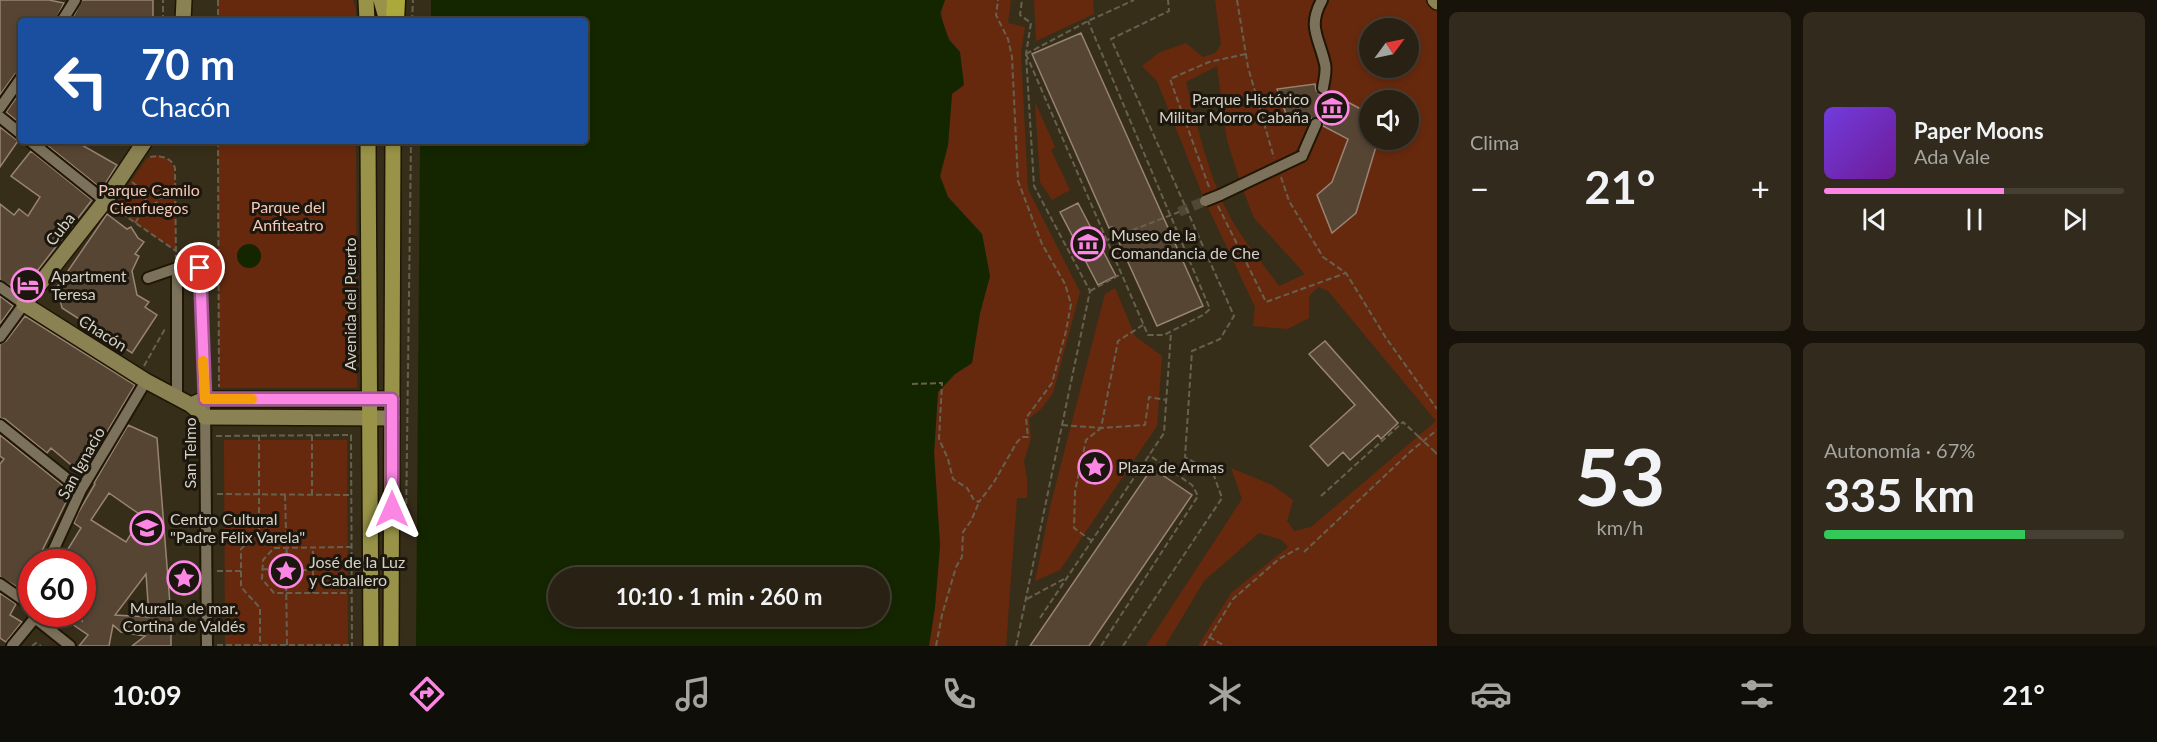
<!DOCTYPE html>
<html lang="es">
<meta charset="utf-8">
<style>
:root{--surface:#292214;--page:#312a1d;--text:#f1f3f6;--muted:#a5a4a0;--line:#453f34;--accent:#fc86e3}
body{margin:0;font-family:Lato,sans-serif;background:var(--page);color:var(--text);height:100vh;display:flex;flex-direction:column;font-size:22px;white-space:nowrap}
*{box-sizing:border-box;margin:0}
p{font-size:20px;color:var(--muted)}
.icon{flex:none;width:33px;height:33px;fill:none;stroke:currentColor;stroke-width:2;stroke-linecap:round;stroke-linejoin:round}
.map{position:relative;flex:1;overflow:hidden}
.sheet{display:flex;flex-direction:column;gap:12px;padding:12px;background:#17130b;width:720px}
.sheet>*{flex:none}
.banner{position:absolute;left:18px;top:18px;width:570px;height:126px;border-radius:6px;box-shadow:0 3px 9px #0003,0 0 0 2px var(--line);background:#1a4fa0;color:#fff;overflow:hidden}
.needle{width:39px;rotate:57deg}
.fabs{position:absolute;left:1359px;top:18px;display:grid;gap:12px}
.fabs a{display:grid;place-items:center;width:60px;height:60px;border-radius:50%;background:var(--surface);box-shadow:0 3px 9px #0003,0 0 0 2px var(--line);font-size:30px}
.speed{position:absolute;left:18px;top:549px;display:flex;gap:12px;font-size:30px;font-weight:700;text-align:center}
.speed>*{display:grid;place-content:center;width:78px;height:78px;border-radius:50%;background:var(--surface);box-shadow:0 3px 9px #0003,0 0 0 2px var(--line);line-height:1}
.speed .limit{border:9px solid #d22;background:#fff;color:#111}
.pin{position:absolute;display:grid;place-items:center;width:51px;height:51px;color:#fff;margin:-26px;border:3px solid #fff;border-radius:50%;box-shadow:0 2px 6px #0007}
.me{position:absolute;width:66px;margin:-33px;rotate:0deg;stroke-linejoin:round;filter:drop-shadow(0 0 4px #0008)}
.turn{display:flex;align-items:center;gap:21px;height:126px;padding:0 24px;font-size:27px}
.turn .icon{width:78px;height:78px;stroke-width:2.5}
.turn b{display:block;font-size:42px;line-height:51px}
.big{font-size:45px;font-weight:700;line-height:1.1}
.sheet .tile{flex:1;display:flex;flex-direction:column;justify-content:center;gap:9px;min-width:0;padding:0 21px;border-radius:9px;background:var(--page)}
.sheet .dial{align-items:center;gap:0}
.dial b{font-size:78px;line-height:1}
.song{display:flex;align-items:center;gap:18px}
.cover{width:72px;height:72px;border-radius:9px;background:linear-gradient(135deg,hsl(260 70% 55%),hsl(280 70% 35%))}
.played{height:6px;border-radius:3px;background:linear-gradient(90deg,var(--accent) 60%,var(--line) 60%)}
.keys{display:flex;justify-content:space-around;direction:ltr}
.heat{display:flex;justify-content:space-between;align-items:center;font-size:33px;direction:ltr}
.charge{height:9px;border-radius:4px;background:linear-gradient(90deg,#34c759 67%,var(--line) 0)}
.sheet .tiles{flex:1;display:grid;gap:12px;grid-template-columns:repeat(2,1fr)}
.trip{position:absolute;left:548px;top:567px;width:342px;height:60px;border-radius:30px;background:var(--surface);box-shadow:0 3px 9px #0003,0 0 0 2px var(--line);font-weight:700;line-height:60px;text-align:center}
.menu{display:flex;height:96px;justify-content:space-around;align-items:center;background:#100e08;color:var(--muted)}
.menu .icon{width:42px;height:42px}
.menu .on{color:var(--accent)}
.menu b{font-size:27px;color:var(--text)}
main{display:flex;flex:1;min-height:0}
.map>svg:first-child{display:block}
</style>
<main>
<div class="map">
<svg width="1437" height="646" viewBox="0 0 1437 646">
<rect width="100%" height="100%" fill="#372e1a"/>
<!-- green -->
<path fill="#66290e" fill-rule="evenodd" d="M218,0H353L356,10V21H218Z
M945,0H1011L1008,23L1025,27L1021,53L1028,189L1080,292L1053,393L1042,408L1029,419L1031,438L1024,461L1027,479V498H1017L1006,646H929L935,607L940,545L934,453L938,392L955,374L972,363L980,313L990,276L982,234L948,197L940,176L948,145L952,94L960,52C945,36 937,21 945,0Z
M1034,0H1093L1094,14L1036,41Z
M1215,0H1437V646H1198L1231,593L1288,547L1282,540L1259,533L1204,581L1165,646H1146L1242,499L1231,468L1272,485L1293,500L1287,521L1294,531L1311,527L1436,421L1328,291L1318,287L1309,296V318L1288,329L1253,326L1255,307L1205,201L1157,81L1142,66L1160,52L1186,43L1203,57L1215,53L1221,45ZM1370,28H1408V68H1370ZM1217,66L1227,140L1241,185L1254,218L1305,274L1279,286C1264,265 1246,244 1233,222C1209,179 1198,129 1186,82ZM1370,100H1408V140H1370Z
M1035,102L1055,147L1051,150L1070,190L1052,200L1040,182Z
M218,141H356L357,388H219Z
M159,155L169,160L175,168L176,251L113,207L147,158Z
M1115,288L1135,336L1162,356L1157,426L1060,570L1035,581L1050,507L1105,294Z
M224,440H347L348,646H225Z"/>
<!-- water -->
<path fill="#142600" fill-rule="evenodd" d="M431,0H945L940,13L949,40L960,52L964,85L952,94L948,145L940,176L948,197L982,234L990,276L980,313L972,363L955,374L938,392L934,453L940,545L935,607L929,646H416L420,141H585V21H431ZM558,578H879V616H558Z
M237 256a12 12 0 1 1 24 0a12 12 0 1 1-24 0Z"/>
<!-- building -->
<path fill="#574534" stroke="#988472" stroke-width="1.5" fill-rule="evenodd" d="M0,0H49L64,3L55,21H21V71L15,74L0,95Z
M82,0H153V21H71Z
M1081,33L1203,306L1157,326L1112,227L1109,228L1032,54Z
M1315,84L1316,90L1319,94L1325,95L1329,92L1370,114V140H1378L1356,213L1332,233L1317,195L1332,182L1348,139L1323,126L1322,120L1318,117L1312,118L1309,122L1304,120L1290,125L1277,89Z
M21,91V124L6,112Z
M0,127L18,141L0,167Z
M42,141H75L117,165L102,189Z
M31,151L92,200L21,292L0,280V204L14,215L19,209L28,216L40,197L11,176Z
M1078,203L1116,276L1098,285L1060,212Z
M107,214L127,229L131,227L138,238L144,242L135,254L139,256L132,271L137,295L149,302L145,307L157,315L132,353L62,308L57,287Z
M0,296L13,306L0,324Z
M25,316L135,385L82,474L51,448L47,453L5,419L0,418V344L6,341Z
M1325,341L1398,423L1381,439L1378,435L1350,460L1343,452L1328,466L1310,446L1355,405L1309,354Z
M128,425L157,438L171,617V646H132L145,636L121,632L113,625L109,646H79L88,635L69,622L66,626L50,614H74L82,621V562H60L81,528L74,523L78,513L95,484L94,483ZM109,493L142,516L126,542L91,520ZM146,574L149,617L115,615Z
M0,435L71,492L41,553L43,554L41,561L32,562V577L24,591L0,577V464L4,459L0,456Z
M1152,468L1192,495L1089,646H1030Z
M0,593L16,604L10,615L22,622L6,642L0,638Z"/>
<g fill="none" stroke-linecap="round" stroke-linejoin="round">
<!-- street-tunnel -->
<path stroke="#4f4634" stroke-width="10" stroke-dasharray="10 5" stroke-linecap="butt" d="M1316,124L1323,88
M1179,212L1205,201"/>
<defs>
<path id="street" d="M1322,0C1307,27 1319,37 1325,64C1327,72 1324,80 1323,88
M62,21L75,0
M0,108L21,78
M0,117L21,134
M30,141L105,201
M1302,156L1316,124
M1220,195L1241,185
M148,278L177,268
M0,287L24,304L0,337
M177,397V268H200L205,399L207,646
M0,425L81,490
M48,562L81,490L146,381
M0,584L29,604L32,610
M33,614L35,618L70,646
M12,646L35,618"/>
<path id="secondary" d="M1435,0L1437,2
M183,21L184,0
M145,141L105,201L24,304L146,381L191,405L205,417L392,418
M191,405L205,399H392"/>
<path id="primary" d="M366,0L367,21
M381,0L387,21
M368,141L371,646
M391,646L393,141"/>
<path id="highway" d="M395,21L396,0"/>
</defs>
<!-- street casing -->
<use href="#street" stroke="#1f1603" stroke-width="14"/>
<!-- secondary casing -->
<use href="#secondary" stroke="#1f1603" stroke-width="18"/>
<!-- primary casing -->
<use href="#primary" stroke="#1f1603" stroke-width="18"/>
<!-- highway casing -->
<use href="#highway" stroke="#1f1603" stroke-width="21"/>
<!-- path -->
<path stroke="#68604e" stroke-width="2" stroke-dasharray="6 3" stroke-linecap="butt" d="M218,0V21
M1237,0L1248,67L1274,158
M163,21V0
M412,21L413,0
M1026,54L1148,335H1164L1203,315L1210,309L1088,21
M1026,54L1088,21L1134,0
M218,141L219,387
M150,157C161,155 171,157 175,168L176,258
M1281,177L1289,201L1323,257L1346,273L1386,338L1437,409
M132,182L146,193
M1209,187L1170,79L1209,62L1246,54
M145 197a7 7 0 1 1 14 0a7 7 0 1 1-14 0Z
M159,198L175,197
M1218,206L1266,302L1346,273
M114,208L176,251
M135,223L148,203
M1107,240L1179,212
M1090,291L1121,274
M144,366L166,327
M912,384L942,383L939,439L948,459L953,479L967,488L974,500L979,502L994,482L1017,442L1022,437H1028L1026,418L1052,383L1066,331L1071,304L1065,284L1042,244L1018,181L1012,57L1008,39L996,15L998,0
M1062,425L1101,428L1145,425L1149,397L1166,400
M259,435V532L241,549V587L260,608V646
M216,436L351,435L352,646
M1435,452L1437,454
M217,494L352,495
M285,495L287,565
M312,495V435
M1321,496L1403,422L1418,436
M406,522L411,141
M1092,541L1074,528L1075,491L1086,440L1101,428L1118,341L1143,325
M352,547L274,548L263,560L262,579L274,593H352
M1304,552L1411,451L1437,430
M281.5 570a5.5 5.5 0 1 1 11 0a5.5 5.5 0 1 1-11 0Z
M262,569L280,570
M292,570H313
M217,571H241
M286,576L287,645
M313,593V548
M1027,599L1064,579
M1040,618L1164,433L1171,332
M1209,637L1225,646
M217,645H352
M32,646L36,643L41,646
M936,646L942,615L956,567L962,557L963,532L971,521L979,502
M1016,646L1090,291L1034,186L1026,54L1031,23L1020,15L1022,0
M1101,646L1198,496L1192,485L1149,455
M1123,646L1222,498L1213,473L1185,457L1192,351L1220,339L1234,316L1111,39L1169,11L1168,0
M1204,646L1233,599L1279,559L1299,548"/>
<!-- street -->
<use href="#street" stroke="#7c725b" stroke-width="10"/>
<!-- secondary -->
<use href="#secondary" stroke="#8a8252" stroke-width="15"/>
<!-- primary -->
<use href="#primary" stroke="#989348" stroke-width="15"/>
<!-- highway -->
<use href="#highway" stroke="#aba93c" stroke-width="18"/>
<defs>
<path id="street-bridge" d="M1241,185L1302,156
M1205,201L1220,195"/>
</defs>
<!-- street-bridge casing -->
<use href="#street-bridge" stroke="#1f1603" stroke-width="14" stroke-linecap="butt"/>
<!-- path-bridge -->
<path stroke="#68604e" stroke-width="2" stroke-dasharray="6 3" stroke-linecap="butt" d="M1418,436L1435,452"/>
<!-- street-bridge -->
<use href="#street-bridge" stroke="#7c725b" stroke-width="10"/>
</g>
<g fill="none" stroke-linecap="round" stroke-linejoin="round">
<defs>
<path id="route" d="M200,268L205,399H392V509"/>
</defs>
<!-- route casing -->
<use href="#route" stroke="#a45794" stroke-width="15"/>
<!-- route -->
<use href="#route" stroke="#fc86e3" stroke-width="10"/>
<!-- slow -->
<path stroke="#f59e0b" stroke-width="10" d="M203,361L205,399H252"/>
</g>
<!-- icons -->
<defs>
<symbol id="museum-ring" viewBox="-11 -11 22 22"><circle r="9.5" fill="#1b170e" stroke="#fc86e3" stroke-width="1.5"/><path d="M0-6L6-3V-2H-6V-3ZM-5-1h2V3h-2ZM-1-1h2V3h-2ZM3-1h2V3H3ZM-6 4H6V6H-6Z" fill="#fc86e3"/></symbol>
<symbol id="hotel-ring" viewBox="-11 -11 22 22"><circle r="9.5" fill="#1b170e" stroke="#fc86e3" stroke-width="1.5"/><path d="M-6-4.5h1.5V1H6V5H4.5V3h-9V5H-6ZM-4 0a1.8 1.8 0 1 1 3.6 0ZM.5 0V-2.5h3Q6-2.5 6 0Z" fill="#fc86e3"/></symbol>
<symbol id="sight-ring" viewBox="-11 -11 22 22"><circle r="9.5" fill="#1b170e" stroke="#fc86e3" stroke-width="1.5"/><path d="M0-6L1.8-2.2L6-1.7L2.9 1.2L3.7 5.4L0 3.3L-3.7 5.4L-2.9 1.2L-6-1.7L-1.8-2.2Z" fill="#fc86e3"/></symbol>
<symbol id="university-ring" viewBox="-11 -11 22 22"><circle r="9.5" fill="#1b170e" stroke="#fc86e3" stroke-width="1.5"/><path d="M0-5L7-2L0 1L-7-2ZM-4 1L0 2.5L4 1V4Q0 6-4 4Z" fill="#fc86e3"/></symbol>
</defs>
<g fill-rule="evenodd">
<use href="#museum-ring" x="1313" y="89" width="38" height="38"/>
<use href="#museum-ring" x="1069" y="225" width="38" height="38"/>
<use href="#hotel-ring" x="9" y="266" width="38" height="38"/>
<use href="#sight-ring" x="1076" y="448" width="38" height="38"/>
<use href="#university-ring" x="128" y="509" width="38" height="38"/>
<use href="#sight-ring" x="267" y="552" width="38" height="38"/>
<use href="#sight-ring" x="165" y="559" width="38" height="38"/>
</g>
<g text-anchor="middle" stroke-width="6" stroke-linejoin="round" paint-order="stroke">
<!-- poi labels -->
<g font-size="16" fill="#d7d1c5" stroke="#1b170e" text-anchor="start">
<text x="1309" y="105" text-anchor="end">Parque Histórico<tspan x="1309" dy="18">Militar Morro Cabaña</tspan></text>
<text x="1111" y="241">Museo de la<tspan x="1111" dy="18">Comandancia de Che</tspan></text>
<text x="51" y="282">Apartment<tspan x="51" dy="18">Teresa</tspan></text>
<text x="1118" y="473">Plaza de Armas</text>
<text x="170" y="525">Centro Cultural<tspan x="170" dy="18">"Padre Félix Varela"</tspan></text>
<text x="309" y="568">José de la Luz<tspan x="309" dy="18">y Caballero</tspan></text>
<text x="184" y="614" text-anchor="middle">Muralla de mar.<tspan x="184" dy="18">Cortina de Valdés</tspan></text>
</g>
<!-- park labels -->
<g font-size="16" fill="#f5c7b6" stroke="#1b170e">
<text x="149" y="196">Parque Camilo<tspan x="149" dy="18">Cienfuegos</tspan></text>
<text x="288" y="213">Parque del<tspan x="288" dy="18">Anfiteatro</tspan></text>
</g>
<!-- street labels -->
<g font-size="16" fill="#d7d1c5" stroke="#1b170e">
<text transform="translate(60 229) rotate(-52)" y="6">Cuba</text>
<text transform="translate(350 304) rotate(-90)" y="6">Avenida del Puerto</text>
<text transform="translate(103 333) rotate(32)" y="6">Chacón</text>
<text transform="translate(190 453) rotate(-90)" y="6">San Telmo</text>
<text transform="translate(81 463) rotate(-61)" y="6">San Ignacio</text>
</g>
</g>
</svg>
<div class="fabs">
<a><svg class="needle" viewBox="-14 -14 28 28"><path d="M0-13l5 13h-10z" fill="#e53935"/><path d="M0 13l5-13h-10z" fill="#a5a4a0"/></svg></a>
<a><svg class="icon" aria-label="sound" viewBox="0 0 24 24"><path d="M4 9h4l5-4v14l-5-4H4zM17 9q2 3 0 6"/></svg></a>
</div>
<div class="speed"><div class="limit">60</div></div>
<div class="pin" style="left:200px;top:268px;background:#d93025"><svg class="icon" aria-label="arrive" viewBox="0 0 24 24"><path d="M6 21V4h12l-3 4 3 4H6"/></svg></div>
<svg class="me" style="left:392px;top:509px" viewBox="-20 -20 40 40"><path d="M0-17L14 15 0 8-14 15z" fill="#fc86e3" stroke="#fff" stroke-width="4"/></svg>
<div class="trip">10:10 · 1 min · 260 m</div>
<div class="banner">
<div class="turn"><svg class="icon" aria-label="left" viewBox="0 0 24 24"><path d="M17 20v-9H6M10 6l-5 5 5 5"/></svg><div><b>70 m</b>Chacón</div></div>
</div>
</div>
<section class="sheet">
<div class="tiles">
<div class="tile"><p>Clima</p>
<div class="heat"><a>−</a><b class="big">21°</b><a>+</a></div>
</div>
<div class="tile">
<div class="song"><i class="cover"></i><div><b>Paper Moons</b><p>Ada Vale</p></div></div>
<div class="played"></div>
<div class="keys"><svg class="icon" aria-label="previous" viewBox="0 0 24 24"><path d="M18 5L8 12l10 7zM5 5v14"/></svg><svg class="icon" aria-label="pause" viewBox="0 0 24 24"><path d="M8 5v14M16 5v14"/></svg><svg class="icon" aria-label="next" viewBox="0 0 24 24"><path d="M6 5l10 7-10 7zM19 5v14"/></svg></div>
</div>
<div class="tile dial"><b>53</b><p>km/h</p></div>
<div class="tile"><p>Autonomía · 67%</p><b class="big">335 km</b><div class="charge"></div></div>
</div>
</section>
</main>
<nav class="menu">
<b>10:09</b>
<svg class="icon on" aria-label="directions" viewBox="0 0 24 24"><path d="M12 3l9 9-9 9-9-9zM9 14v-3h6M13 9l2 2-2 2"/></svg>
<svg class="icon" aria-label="music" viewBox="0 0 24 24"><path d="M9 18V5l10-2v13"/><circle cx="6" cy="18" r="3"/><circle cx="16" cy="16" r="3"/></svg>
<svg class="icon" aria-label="phone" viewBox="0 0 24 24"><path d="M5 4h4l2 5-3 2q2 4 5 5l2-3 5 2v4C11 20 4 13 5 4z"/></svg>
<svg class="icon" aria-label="climate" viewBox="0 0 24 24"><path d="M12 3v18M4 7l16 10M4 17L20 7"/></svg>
<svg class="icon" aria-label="car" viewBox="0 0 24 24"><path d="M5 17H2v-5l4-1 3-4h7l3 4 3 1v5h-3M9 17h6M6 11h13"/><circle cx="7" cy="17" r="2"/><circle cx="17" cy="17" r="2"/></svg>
<svg class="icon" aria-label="filters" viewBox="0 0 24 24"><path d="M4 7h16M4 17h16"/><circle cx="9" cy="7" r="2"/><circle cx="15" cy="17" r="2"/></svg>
<b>21°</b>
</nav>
